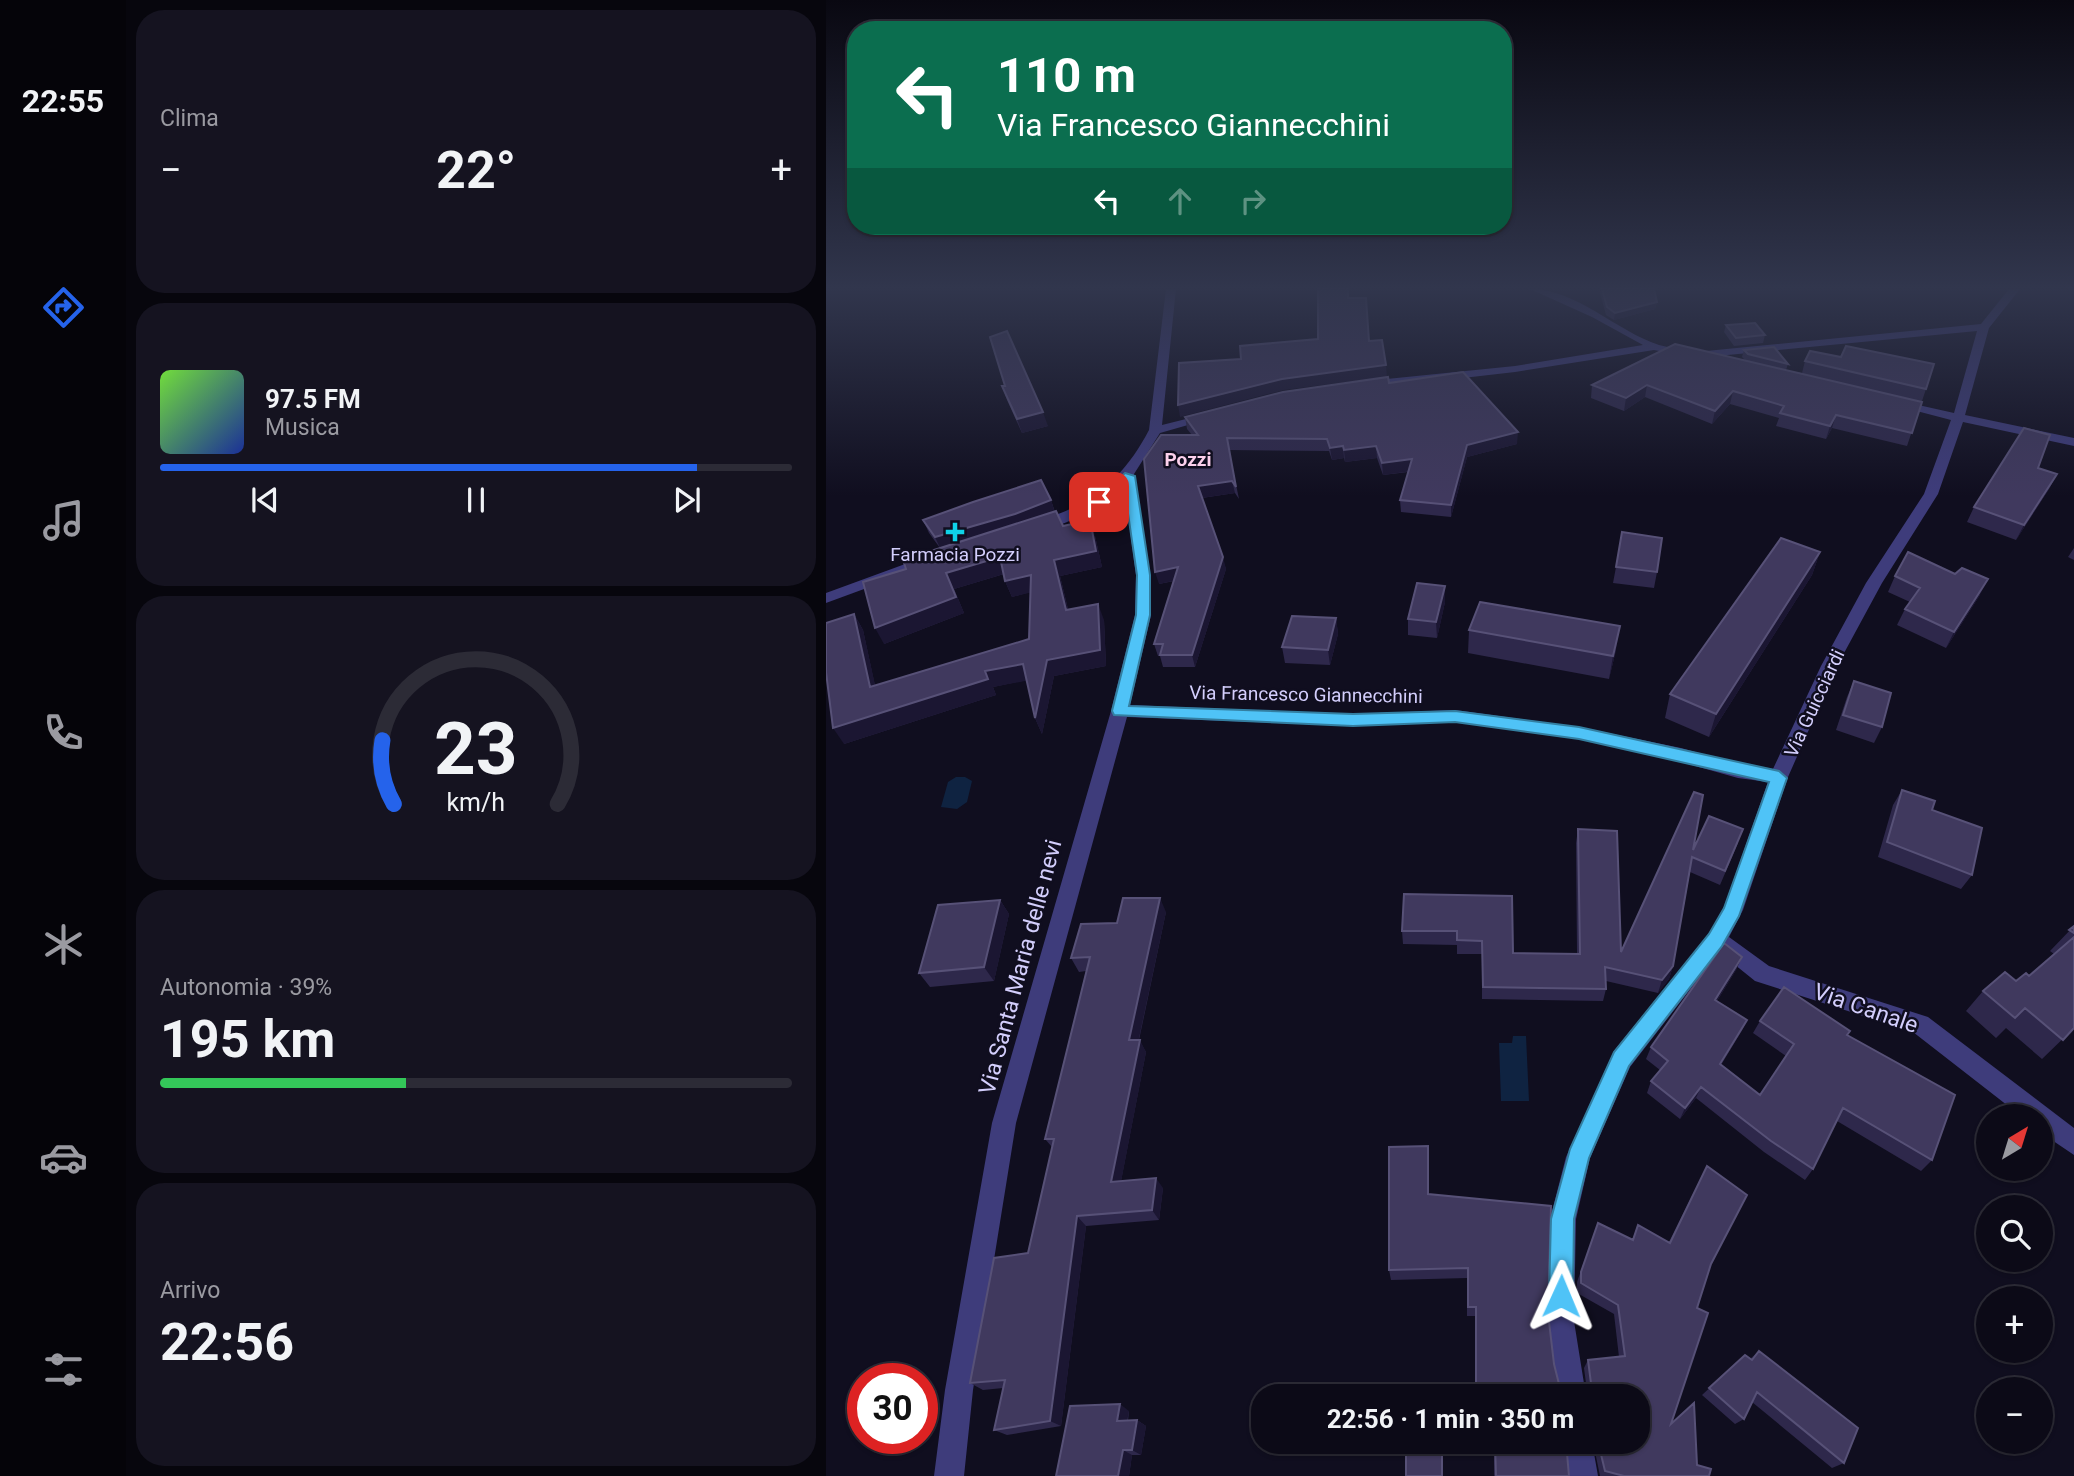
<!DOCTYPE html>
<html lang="it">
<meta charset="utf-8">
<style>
:root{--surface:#0c0a17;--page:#151320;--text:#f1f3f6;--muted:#9a9aa1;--line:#2c2b36;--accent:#2563eb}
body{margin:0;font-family:Roboto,sans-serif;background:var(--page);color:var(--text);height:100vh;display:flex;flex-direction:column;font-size:26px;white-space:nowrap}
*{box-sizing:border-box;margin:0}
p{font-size:23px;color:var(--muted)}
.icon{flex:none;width:38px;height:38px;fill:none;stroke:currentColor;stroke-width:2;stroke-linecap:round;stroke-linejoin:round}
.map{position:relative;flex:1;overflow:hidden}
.details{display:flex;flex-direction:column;gap:10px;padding:10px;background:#07060d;width:700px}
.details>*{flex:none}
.top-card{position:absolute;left:21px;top:21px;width:665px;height:214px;border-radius:28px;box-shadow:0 2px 5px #0004,0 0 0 2px var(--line);background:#0b6e4f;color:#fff;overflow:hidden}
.needle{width:46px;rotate:38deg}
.tools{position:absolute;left:1150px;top:1104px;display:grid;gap:14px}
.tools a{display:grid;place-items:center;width:77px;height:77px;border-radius:50%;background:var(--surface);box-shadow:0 2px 5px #0004,0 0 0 2px var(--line);font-size:35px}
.speed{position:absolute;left:21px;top:1363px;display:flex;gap:14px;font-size:35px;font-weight:700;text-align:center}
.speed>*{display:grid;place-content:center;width:91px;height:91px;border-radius:50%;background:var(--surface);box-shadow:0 2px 5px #0004,0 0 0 2px var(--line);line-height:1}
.speed .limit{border:10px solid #d22;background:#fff;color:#111}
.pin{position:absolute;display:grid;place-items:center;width:60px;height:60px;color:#fff;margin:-30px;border-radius:14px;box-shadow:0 4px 10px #0006}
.me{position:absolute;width:77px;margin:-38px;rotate:1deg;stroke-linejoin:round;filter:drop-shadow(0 0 5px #0008)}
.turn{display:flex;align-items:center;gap:24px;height:147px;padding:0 35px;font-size:32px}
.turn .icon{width:91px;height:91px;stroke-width:2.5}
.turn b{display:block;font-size:49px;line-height:60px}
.lanes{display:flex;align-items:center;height:66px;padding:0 35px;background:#0003;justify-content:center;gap:35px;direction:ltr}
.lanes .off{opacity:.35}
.big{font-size:52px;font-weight:700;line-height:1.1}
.details .tile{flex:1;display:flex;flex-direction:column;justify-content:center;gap:10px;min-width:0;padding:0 24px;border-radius:28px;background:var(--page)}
.details .dial{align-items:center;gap:0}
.dial svg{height:182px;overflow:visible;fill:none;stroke:var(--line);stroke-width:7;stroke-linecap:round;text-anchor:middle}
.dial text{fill:var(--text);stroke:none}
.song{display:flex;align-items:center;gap:21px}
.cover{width:84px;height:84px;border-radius:10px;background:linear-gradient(135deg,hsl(100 70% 55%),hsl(230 70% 35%))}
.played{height:7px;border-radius:4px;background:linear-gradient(90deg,var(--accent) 85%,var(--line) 85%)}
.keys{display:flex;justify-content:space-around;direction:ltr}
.heat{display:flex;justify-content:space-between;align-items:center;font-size:38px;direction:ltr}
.charge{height:10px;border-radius:5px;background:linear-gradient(90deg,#34c759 39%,var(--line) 0)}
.trip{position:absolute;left:425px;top:1384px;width:399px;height:70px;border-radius:28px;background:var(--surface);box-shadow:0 2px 5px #0004,0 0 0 2px var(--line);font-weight:700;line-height:70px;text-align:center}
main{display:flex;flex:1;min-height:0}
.tab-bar{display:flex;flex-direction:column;width:126px;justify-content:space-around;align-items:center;background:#050409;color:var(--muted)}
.tab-bar .icon{width:49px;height:49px}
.tab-bar .selected{color:var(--accent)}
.tab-bar b{font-size:32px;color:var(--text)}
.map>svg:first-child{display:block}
</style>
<main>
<nav class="tab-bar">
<b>22:55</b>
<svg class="icon selected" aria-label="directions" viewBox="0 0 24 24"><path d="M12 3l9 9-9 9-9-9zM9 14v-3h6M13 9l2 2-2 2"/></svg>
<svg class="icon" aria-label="music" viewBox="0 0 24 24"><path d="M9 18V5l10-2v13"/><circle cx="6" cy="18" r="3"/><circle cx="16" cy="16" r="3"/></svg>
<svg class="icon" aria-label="phone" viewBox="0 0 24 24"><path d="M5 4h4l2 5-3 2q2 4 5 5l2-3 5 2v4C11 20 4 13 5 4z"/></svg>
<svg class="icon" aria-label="climate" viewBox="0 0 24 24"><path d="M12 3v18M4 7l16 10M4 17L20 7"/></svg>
<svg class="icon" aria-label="car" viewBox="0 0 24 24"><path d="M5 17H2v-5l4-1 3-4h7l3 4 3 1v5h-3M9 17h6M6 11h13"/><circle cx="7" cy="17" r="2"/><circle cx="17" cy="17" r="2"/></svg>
<svg class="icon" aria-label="filters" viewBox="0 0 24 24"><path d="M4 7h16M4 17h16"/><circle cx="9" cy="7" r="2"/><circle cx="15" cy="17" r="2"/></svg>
</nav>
<section class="details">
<div class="tile"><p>Clima</p>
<div class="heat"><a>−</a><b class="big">22°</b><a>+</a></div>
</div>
<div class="tile">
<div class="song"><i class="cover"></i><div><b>97.5 FM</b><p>Musica</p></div></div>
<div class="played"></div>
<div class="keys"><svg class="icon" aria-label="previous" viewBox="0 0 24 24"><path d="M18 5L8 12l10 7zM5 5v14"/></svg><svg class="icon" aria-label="pause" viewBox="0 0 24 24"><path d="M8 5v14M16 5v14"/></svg><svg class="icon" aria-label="next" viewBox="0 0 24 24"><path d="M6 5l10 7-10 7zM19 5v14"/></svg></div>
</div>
<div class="tile dial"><svg viewBox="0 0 100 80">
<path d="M14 69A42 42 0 1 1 86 69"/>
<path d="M14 69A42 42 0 0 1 9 41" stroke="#2563eb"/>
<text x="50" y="56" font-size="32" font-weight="700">23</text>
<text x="50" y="72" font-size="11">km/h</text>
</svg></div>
<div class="tile"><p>Autonomia · 39%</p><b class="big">195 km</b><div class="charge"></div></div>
<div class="tile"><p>Arrivo</p><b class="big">22:56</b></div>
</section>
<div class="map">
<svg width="1248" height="1476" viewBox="0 0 1248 1476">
<rect width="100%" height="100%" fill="#100e1f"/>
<!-- water -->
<path fill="#0f2341" d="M130,777H139L146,781L141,802L131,809L115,807L122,782Z
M687,1036H700L703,1101H675L673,1043H686Z"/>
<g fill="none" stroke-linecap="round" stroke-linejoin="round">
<!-- minor -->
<path fill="#3e3c7b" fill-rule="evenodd" d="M340,289H350L336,425L384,413L390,417L334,433L308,474L324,575L325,615L304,705L527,714L629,710L753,727L855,748L912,764L947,769L995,666L1040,583L1098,494L1125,420L1064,404L1070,400L1128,413L1151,331L870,358L828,350L689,372L541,389L535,385L541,381L689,366L817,345L766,317L704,289C751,289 790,331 833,345C844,348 858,349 870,352L1155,324L1183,289H1194L1163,328L1139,415L1248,438V446L1137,422L1112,494L1056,583L1011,666L962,777L917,910L903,937L943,966L1102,1017L1248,1128V1155L1214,1132V1116H1195L1087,1032L929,981L893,952L804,1067L764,1158L750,1219L748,1321L760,1396H732L722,1321L724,1219L740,1157L788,1051L883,934L898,907L942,782L912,778L855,762L753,739L629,722L527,726L301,717L190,1123L147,1390L138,1476H108L119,1390L166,1123L285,711L309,615L310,575L298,486C274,507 243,524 212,532L205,528C214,519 232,515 244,509C281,492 304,466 323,430Z
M101,556L106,558V564L0,603V593Z
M738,1442H766L772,1476H742Z"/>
</g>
<!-- wall -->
<path fill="#2e284b" d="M773,289H828L831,302L829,309L788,320L780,315Z
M900,325L939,335L937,343L908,346L898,332Z
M849,344L919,360L916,357L918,350L962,364L960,370L976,373L979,361L1100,389L1081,446L1006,428L1000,439L950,426L953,418L904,404L886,424L819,397L798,411L765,398L766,385Z
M563,383L691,444L641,457L625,517L575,512L574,500L582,472L557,475L551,458L519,462L518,458L506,460L503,451L403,450L413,499L409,493L376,498L400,569L369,667H337L334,656H332L328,644L348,581L333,584L366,435L361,429L359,417Z
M176,386L222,426L196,433L181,400Z
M1212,468L1231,474L1223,489L1190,540L1141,522L1148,507Z
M225,500L229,512L237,526L269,536L276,567L234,576L242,609L278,620L280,666L228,676L216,734L209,718L201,680L167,687L170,695L18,744L28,614L37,630L49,686L203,639L204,592L186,597L179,581L178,574L128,589L138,613L58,644L80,569L114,548L103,533L97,520Z
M1248,548V560L1242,557Z
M994,552L986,575L883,737L839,718L844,694Z
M790,567L831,572L828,588L787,583Z
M1129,574L1154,595L1120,648L1071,625L1079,609L1084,602L1062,592L1069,576Z
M619,602L611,638L582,635V619Z
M510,618L512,634L504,665L459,663L456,647Z
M643,630L790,650L783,679L642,653Z
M1028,681L1056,727L1048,743L1010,730L1021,697Z
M1076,790L1106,810L1146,875L1135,889L1052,857L1067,805Z
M752,829L795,952L867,850L912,843L894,885L864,872L847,966L843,979L832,993L780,981V989L777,1001L656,999V954H631V945L577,944L576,931L578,894L687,953L751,954L750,843Z
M174,900L183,914L168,981L104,987L93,973Z
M340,912L313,1040L320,1052L295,1181L337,1188L333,1220L260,1226L235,1426L181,1435L168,1430L177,1388L157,1390L144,1383L202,1253L226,1147L219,1139L260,971L253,972L245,958L291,923Z
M1248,926V1028L1216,1059L1180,1028L1170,1038L1140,1011L1157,991L1203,976L1228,954L1224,951Z
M916,957L910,970L891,1001L921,1020L915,1032L895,1065L934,1095L960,1056L927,1033L934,1021L1021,1035L1106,1160L1095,1171L1011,1121L987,1169L979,1180L938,1152L870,1098L854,1119L821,1093L825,1081L834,1070L820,1059L825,1047Z
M881,1166L885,1264L871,1308L845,1423L871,1465L883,1476H774L767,1442H812L649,1389L650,1316H641V1278L565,1280L563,1270L603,1194L722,1313L728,1364L735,1392L761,1391L758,1368L762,1360L793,1357L788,1314L751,1293V1282L772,1223L806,1240L812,1225L843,1242Z
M933,1351L1018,1463L1006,1468L926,1402L918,1419L909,1424L876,1395L919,1355L924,1359Z
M303,1411L302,1421L311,1420L320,1426L315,1455H306L303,1476H230Z
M580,1442H740L743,1476H668V1450L616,1453Z"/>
<!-- shaded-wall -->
<path fill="#1b1632" d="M831,302L829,309L788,320L789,313Z
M560,365L561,377L458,390L354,417L352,405L456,379Z
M821,385L819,397L798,411L800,398Z
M907,391L904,404L886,424L889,411Z
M217,412L222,426L196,433L191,419Z
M1010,415L1006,428L1000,439L1004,426Z
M692,432L691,444L641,457L625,517V505L641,445Z
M517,446L518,458L506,460L504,448Z
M550,446L551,458L519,462L518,450Z
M586,459V471L557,475L556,463Z
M1231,474L1223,489L1190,540L1198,525Z
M406,481L409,493L375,498L372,486Z
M225,500L229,513L115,550L109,537Z
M264,520L269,536L276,567L234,576L246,626L240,610L228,560Z
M994,552L986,575L883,737L890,714Z
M174,557L181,573L128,589L138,613L58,644L49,628L120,573Z
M397,557L400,569L369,667L366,655Z
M352,567L356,579L333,584L329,572Z
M205,575L211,591L186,597L179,581Z
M1162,579L1154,595L1120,648L1128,632Z
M619,586V602L611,638L610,622Z
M272,604L278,620L280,666L228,676L216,734L209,718L221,660Z
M28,614L37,630L53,703L44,687Z
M510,618L512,634L504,665L502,650Z
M794,626L790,650L783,679L787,656Z
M197,664L204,680L167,687L170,695L18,744L7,728L159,671Z
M334,898L340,912L310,1052L303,1040Z
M174,900L183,914L168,981L158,967Z
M916,957L910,970L884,1012L889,1000Z
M847,966L843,979L832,993L836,980Z
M921,1020L915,1032L888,1076L894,1064Z
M314,1040L320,1052L293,1192L285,1182Z
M875,1087L870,1098L854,1119L859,1108Z
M330,1178L337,1188L333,1220L326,1210Z
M251,1216L260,1226L235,1426L224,1421Z
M294,1404L303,1411L300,1427L291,1421Z
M311,1420L320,1426L315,1455L306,1450Z
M297,1450L306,1455L303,1476H292Z"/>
<!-- building -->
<path fill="#40395e" stroke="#575177" stroke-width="2" d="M492,289H522V298H540L543,341L556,340L560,365L456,379L352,405L353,363L415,359L414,346L492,339Z
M776,289H828L831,302L789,313L781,307Z
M929,323L939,335L910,338L900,325Z
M181,331L217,412L191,419L176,386H179L164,337Z
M849,344L1096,402L1086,433L1010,415L1004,426L954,413L958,406L907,391L889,411L821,385L800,398L766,385Z
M1020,346L1108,364L1100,389L979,361L984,351L1015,357Z
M948,347L962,364L922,354L918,350Z
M637,372L692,432L641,445L625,505L574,500L586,459L556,463L550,446L518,450L517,446L504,448L501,439L401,438L410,487L406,481L372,486L397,557L366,655H334L337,644H328L352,567L329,572L318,459L335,435H372L359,417L457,392L562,377L563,383Z
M1198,428L1224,435L1212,468L1231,474L1198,525L1148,507Z
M215,480L225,500L189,514L109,537L97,520L147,502Z
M230,511L237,526L264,520L270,551L228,560L240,610L272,604L274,650L221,660L209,718L197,664L159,671L162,679L7,728L0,672V623L28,614L44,687L203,639L205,575L179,581L174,557L120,573L130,597L49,628L37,582L80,569L77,560Z
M796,532L836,538L831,572L790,567Z
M955,538L994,552L890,714L844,694Z
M1082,552L1129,574L1136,568L1162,579L1128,632L1079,609L1094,588L1069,576Z
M591,583L619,586L610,622L582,619Z
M654,602L794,626L787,656L643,630Z
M466,616L510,618L502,650L456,647Z
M1028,681L1065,693L1056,727L1017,715Z
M1076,790L1109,801L1106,810L1156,828L1146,875L1061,842Z
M868,792L877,795L867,850L883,816L917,829L899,871L866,857L847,966L836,980L779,967L780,989L657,987L656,941L631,940V931H576L578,894L686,896L687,953L754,954L752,829L791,831L795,952Z
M297,898H334L303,1040H314L285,1182L330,1178L326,1210L251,1216L224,1421L168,1430L179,1380L144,1383L168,1258L202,1253L228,1139H219L264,957L245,958L255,924L291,923Z
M174,900L158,967L93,973L112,905Z
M1248,926V933L1243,930Z
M1248,937V1028L1237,1040L1199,1008L1189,1018L1157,991L1179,972L1190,981L1200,973L1203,976Z
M898,943L916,957L889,1000L921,1020L894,1064L934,1095L968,1044L934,1021L958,987L1024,1031L1021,1035L1129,1095L1106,1160L1017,1108L987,1169L945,1141L875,1087L859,1108L825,1081L842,1061L825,1047Z
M602,1146V1194L725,1206L722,1313L728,1364L735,1392L766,1391L762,1360L799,1356L792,1305L755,1283V1272L772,1223L807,1240L812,1225L844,1243L881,1166L921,1195L885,1264L871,1308L882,1313L845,1424L868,1403L871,1465L885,1469L883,1476H798L779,1471L772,1442H812V1396H580V1391L650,1389V1307H642V1268L563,1270V1147Z
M933,1351L1032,1428L1018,1463L931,1392L918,1419L883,1388L919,1355L926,1360Z
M294,1404L291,1421L311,1420L306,1450H297L292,1476H230L244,1406Z
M580,1442H740L743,1476H670L669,1444L616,1447V1476H580Z"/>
<!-- sky -->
<linearGradient id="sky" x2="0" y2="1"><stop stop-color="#090811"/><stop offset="0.58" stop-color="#31364d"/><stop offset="1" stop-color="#31364d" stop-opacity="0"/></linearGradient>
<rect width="1248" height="496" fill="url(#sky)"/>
<!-- route -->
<path fill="#4fc3f7" stroke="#337fa1" stroke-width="2" d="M299,473L309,476L324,575V615L303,706L527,714L629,711L753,727L953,771L961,778L913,916L896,946L803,1066L763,1158L748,1219L747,1296L744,1304L735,1308L727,1304L723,1296L725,1219L744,1149L788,1052L883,934L898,908L943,782L753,739L629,722L527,726L288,715L286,711L310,615L311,575L298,486L277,504L267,502Z"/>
<!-- markers -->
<path fill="#0fd3e7" stroke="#100e1f" stroke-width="2.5" d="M125.5 521.5h7v7h7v7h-7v7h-7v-7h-7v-7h7z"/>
<g text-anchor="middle" stroke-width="5" stroke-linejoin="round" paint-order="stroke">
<!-- far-quarter labels -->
<g font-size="19" font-weight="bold" fill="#fcd0ec" stroke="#100e1f">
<text x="362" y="466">Pozzi</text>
</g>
<!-- poi labels -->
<g font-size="19" fill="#d3cefc" stroke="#100e1f">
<text x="129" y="561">Farmacia Pozzi</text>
</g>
<!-- street labels -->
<g font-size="19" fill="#d3cefc" stroke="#100e1f">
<text transform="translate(480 694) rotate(1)" y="7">Via Francesco Giannecchini</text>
<text transform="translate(988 703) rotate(-65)" y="7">Via Guicciardi</text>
</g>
<!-- near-street labels -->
<g font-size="23" fill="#d3cefc" stroke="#100e1f">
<text transform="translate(194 967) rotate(-75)" y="8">Via Santa Maria delle nevi</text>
<text transform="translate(1040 1008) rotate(19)" y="8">Via Canale</text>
</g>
</g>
</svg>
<div class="tools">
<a><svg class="needle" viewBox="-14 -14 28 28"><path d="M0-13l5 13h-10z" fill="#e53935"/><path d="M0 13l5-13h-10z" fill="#9a9aa1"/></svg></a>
<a><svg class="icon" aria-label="search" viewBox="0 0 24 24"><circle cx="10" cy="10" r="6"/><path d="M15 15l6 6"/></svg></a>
<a>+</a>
<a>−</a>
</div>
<div class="speed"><div class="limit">30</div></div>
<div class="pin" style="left:273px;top:502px;background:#d93025"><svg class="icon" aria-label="arrive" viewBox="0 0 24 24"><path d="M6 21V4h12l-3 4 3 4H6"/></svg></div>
<svg class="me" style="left:735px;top:1296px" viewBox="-20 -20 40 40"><path d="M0-17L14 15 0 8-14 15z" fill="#4fc3f7" stroke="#fff" stroke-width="4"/></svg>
<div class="trip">22:56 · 1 min · 350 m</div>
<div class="top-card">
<div class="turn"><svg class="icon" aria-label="left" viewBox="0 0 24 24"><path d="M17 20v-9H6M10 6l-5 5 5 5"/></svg><div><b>110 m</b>Via Francesco Giannecchini</div></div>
<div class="lanes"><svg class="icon" aria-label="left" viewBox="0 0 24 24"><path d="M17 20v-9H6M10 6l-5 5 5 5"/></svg><svg class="icon off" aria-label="ahead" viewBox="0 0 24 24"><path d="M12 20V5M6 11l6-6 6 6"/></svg><svg class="icon off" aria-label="right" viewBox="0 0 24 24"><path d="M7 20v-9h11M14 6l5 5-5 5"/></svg></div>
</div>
</div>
</main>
